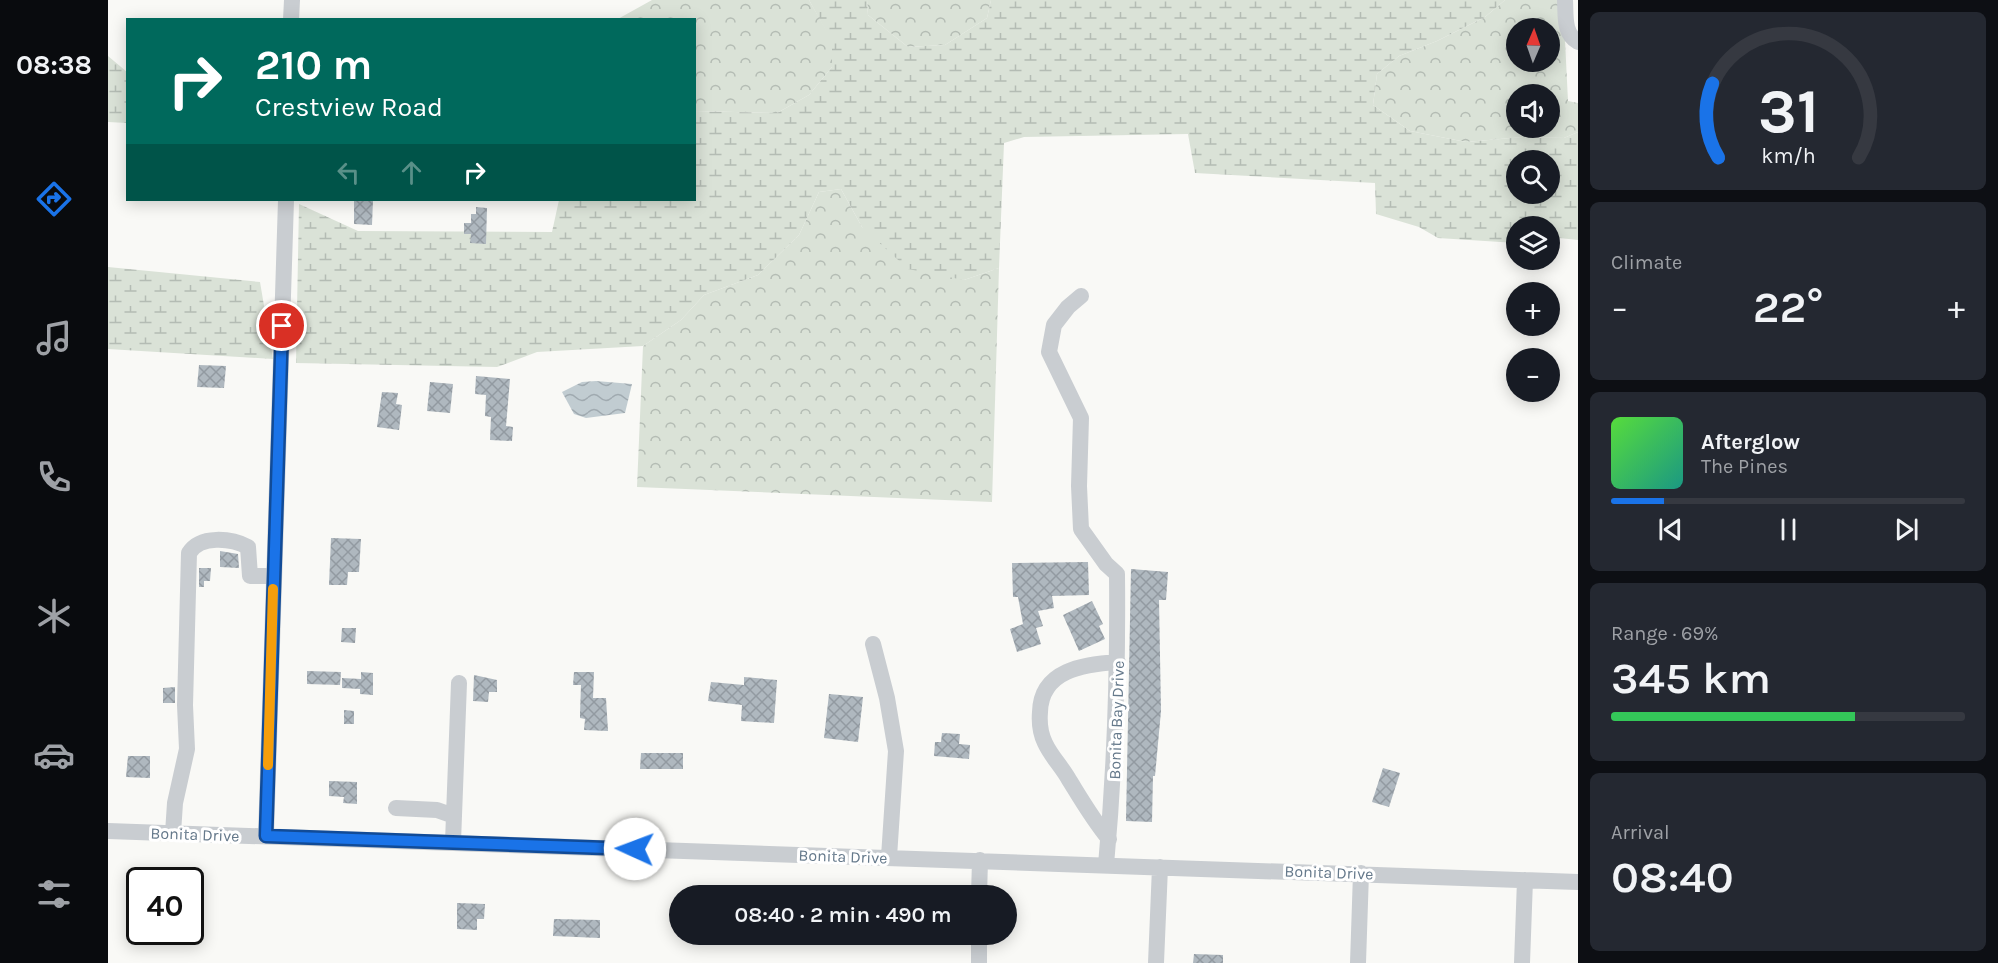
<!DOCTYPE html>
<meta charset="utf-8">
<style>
:root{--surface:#171b24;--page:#242831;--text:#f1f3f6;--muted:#9ea1a6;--line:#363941;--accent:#1a73e8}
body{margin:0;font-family:Karla,sans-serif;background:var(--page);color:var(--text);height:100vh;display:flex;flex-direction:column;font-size:22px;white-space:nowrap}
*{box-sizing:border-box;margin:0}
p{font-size:20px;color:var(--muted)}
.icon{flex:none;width:33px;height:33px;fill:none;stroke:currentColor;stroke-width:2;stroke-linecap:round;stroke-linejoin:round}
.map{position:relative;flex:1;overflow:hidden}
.details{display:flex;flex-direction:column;gap:12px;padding:12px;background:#0d0f14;width:420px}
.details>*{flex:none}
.top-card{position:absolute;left:18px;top:18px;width:570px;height:183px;border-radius:0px;box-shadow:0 3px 15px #0003;background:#00695c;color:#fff;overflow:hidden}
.needle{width:39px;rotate:2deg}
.controls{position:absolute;left:1398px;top:18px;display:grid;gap:12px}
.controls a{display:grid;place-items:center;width:54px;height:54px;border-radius:50%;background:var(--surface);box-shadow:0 3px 15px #0003;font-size:30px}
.speed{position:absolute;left:18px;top:867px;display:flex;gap:12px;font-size:30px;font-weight:700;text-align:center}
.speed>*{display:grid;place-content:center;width:78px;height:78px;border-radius:50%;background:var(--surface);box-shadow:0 3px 15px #0003;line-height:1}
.speed .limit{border:3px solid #111;border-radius:9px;background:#fff;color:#111}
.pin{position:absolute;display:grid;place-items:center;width:51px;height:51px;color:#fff;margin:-26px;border:3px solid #fff;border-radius:50%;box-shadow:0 2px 6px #0007}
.me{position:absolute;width:66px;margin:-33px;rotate:272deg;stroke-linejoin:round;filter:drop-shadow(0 0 4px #0008)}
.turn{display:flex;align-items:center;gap:21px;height:126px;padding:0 30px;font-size:27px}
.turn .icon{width:78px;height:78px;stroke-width:2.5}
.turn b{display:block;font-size:42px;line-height:51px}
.lanes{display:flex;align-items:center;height:57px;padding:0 30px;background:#0003;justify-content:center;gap:30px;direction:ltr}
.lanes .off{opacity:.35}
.big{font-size:45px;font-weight:600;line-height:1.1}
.details .widget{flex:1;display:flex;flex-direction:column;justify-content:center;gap:9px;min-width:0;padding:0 21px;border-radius:9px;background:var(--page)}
.details .dial{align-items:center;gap:0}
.dial svg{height:156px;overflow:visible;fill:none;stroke:var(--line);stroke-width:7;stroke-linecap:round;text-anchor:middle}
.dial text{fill:var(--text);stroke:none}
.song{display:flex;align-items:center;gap:18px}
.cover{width:72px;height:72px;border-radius:9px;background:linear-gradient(135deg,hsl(110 70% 55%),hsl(170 70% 35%))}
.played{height:6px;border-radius:3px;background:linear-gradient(90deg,var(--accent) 15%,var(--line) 15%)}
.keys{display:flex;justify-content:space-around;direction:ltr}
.heat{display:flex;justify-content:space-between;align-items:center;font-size:33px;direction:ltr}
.charge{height:9px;border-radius:4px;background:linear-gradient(90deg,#34c759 69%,var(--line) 0)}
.trip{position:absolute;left:561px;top:885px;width:348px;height:60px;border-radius:30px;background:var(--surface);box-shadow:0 3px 15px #0003;font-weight:600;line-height:60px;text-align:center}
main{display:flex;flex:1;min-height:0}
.tab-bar{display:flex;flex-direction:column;width:108px;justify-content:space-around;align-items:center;background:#090b0e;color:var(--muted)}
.tab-bar .icon{width:42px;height:42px}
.tab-bar .current{color:var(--accent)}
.tab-bar b{font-size:27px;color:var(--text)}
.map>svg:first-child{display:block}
</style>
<main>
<nav class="tab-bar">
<b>08:38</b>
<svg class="icon current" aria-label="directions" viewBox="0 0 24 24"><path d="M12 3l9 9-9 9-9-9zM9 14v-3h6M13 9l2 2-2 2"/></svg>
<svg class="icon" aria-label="music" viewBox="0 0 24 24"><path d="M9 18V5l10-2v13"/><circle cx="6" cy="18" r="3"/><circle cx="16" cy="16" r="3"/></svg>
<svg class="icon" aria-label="phone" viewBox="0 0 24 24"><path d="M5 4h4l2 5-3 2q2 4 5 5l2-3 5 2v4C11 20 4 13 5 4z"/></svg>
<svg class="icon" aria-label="climate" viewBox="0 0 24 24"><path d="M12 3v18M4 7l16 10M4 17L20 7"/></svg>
<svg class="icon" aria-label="car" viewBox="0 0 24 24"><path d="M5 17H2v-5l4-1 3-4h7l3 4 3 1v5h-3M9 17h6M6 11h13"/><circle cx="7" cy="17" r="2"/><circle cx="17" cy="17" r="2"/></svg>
<svg class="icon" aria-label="filters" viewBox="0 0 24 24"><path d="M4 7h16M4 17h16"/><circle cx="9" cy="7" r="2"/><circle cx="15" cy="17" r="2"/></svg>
</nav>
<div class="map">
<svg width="1470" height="963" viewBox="0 0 1470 963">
<defs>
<pattern id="forest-crowns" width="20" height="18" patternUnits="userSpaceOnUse" patternTransform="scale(1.5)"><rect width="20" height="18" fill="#dae2d7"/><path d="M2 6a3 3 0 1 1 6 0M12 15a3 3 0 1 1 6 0" fill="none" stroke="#b4bcb4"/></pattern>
<pattern id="wetland-marsh" width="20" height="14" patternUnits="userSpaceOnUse" patternTransform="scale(1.5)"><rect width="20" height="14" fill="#dae2d7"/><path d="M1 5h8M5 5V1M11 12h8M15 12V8" fill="none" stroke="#b4bcb4"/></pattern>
<pattern id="water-waves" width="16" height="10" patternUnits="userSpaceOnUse" patternTransform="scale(1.5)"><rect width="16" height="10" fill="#c1ccd1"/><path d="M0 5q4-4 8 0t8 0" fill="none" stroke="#a0aab0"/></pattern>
<pattern id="building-cross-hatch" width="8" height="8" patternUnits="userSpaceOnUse" patternTransform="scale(1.5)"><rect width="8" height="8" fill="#afb8bf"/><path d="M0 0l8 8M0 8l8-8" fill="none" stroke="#929aa1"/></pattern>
</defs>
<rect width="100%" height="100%" fill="#f9f9f6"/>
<!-- forest -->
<path fill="url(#forest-crowns)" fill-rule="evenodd" d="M544,0H701L725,42L724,67L701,95L669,113L587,111L586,20H508Z
M759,0H883L879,18L837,45L800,47L760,15Z
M1397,0H1455L1460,101L1470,103V132L1456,138L1415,137L1358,142L1302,131L1265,105L1269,74L1291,56L1329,41L1377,17ZM1408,28H1442V62H1408ZM1408,94H1442V128H1408Z
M733,189L754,227L856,280L891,268L884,502L529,487L535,346L573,320L596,295L650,275L691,235L711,192Z"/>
<!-- wetland -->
<path fill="url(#wetland-marsh)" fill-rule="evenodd" d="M701,0H759L760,15L800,47L837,45L879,18L883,0H1397L1377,17L1329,41L1291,56L1269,74L1265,105L1302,131L1358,142L1415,137L1456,138L1470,132V240L1442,237V226H1408V243L1330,238L1311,227L1268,214L1267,183L1087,173L1080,134L916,137L896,143L891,268L856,280L800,269L754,227L733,189L711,192L691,235L650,275L596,295L573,320L535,346L429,352L389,367L188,363L191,204L250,231L444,232L451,200H586L587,111L669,113L701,95L724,67V42ZM1408,160H1442V194H1408Z
M0,56L19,72V123L0,122Z
M0,267L152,282L165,359L0,349Z"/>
<!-- water -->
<path fill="url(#water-waves)" d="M488,381L524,384L517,413L478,418L466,414L454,392L474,382Z"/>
<!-- building -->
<path fill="url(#building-cross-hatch)" d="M246,200H265L264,225L246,224Z
M368,207L379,208L378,244L362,243L363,234H356V223H363V214H368Z
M91,365L118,366L116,388L89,387Z
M368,376L402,379L398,426L405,427L404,441L382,440L383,417L377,416L378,395L367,394Z
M322,382L345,384L342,413L319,411Z
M274,392L290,393L288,404L294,405L291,430L269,427Z
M223,538L253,539L251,572H240L239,585H221Z
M112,551L130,554L131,568L112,567Z
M980,562L981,595L944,596L946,608L930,611L935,626L928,628L933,644L909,652L902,629L915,624L910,597H905L904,563Z
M91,568H103L102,581H96V587H91Z
M1023,569L1060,572L1058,600H1051L1053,711L1047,776H1045L1044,822L1018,821Z
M984,601L995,624L991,626L997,639L971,651L955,615Z
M234,628H248L247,643L233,642Z
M199,671L233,672L232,685L199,684Z
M253,672L265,673V695L252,694V689L234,688V678L253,679Z
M466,672H486L485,698H498L500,731L476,730L477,719L472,718V714L473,685H465Z
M366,675L389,680V692H381L380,702L365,701Z
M636,677L669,680L666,723L633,721L634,705L600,701L603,682L636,685Z
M67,687V703H55V688Z
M721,694L755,697L750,742L716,738Z
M236,710L246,711V724H236Z
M834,733L852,734L851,744L862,745L861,759L826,756L827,742H833Z
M533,753H575V769H532Z
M20,756H42V778L18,777Z
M1275,768L1292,773L1281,807L1264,802Z
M221,781L249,782V804L235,803L236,797L221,796Z
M349,903L377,904L376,919H369V930L349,929Z
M446,919L492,920V938L445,936Z
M1086,954L1115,955V963H1085Z"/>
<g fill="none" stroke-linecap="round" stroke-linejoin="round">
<!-- minor -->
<path stroke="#c9cdd1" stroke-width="16" d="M1457,0C1458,15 1455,33 1470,42
M183,20L184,0
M973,296L960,307L946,325L941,352L973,418L971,486L973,529L998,564L1009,574C1010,672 1007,768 998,865
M765,644L779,698L788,751L781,857
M288,808L329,810L346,816
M0,831L1470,882
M65,833L67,803L79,749L77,705L81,553C92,535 123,538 140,547L142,576H166
M158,836L178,200
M1001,839C985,820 973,799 960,778C953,766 943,756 937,743C932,733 931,724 932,712C933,670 976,664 1010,662
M345,842L351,683
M871,896L872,860
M871,963V934
M1048,963L1052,867
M1250,963L1253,873
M1414,963L1417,880"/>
</g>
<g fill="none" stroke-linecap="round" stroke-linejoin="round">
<defs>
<path id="route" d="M174,326L158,836L527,849"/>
</defs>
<!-- route casing -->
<use href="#route" stroke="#114b97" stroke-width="15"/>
<!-- route -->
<use href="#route" stroke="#1a73e8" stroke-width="10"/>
<!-- slow -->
<path stroke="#f59e0b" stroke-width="10" d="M160,765L165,589"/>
</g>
<g text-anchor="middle" stroke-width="6" stroke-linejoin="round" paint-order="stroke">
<!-- street labels -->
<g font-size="16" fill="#65798b" stroke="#fff">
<text transform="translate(1008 720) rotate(-88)" y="6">Bonita Bay Drive</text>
<text transform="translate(87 834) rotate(2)" y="6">Bonita Drive</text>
<text transform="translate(735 856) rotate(2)" y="6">Bonita Drive</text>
<text transform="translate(1221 872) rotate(2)" y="6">Bonita Drive</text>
</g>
</g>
</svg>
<div class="controls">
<a><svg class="needle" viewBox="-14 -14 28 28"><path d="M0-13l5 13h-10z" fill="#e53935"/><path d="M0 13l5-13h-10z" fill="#9ea1a6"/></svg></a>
<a><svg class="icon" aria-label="sound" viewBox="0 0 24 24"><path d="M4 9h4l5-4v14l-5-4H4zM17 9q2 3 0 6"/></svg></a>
<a><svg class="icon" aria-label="search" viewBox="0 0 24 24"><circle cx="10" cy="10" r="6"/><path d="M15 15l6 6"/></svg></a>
<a><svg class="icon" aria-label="layers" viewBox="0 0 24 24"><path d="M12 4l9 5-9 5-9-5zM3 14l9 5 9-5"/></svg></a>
<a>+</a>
<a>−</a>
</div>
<div class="speed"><div class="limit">40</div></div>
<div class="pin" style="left:174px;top:326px;background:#d93025"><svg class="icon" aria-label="arrive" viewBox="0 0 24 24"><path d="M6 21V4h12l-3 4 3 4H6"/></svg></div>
<svg class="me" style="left:527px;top:849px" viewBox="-20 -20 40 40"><circle r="19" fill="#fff"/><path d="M0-13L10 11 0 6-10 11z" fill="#1a73e8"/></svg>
<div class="trip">08:40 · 2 min · 490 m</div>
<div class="top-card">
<div class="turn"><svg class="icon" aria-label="right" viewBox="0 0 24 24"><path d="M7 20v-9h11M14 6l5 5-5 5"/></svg><div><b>210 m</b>Crestview Road</div></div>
<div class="lanes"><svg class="icon off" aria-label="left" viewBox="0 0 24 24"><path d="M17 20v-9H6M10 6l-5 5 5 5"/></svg><svg class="icon off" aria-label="ahead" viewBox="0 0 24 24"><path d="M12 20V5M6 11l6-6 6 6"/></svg><svg class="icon" aria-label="right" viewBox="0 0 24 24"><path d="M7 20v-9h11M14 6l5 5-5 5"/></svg></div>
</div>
</div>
<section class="details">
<div class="widget dial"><svg viewBox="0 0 100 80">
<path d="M14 69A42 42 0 1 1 86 69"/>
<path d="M14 69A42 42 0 0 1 11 31" stroke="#1a73e8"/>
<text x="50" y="56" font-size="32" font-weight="700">31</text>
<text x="50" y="72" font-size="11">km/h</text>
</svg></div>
<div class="widget"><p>Climate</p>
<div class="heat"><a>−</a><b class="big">22°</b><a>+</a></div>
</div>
<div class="widget">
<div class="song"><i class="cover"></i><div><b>Afterglow</b><p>The Pines</p></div></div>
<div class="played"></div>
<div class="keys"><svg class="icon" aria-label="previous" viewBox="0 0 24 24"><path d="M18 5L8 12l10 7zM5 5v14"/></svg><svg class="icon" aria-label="pause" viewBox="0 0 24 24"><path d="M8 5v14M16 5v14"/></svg><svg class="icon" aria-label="next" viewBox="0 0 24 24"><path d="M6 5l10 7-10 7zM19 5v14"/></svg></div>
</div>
<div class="widget"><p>Range · 69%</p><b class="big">345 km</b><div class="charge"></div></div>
<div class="widget"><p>Arrival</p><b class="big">08:40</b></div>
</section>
</main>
